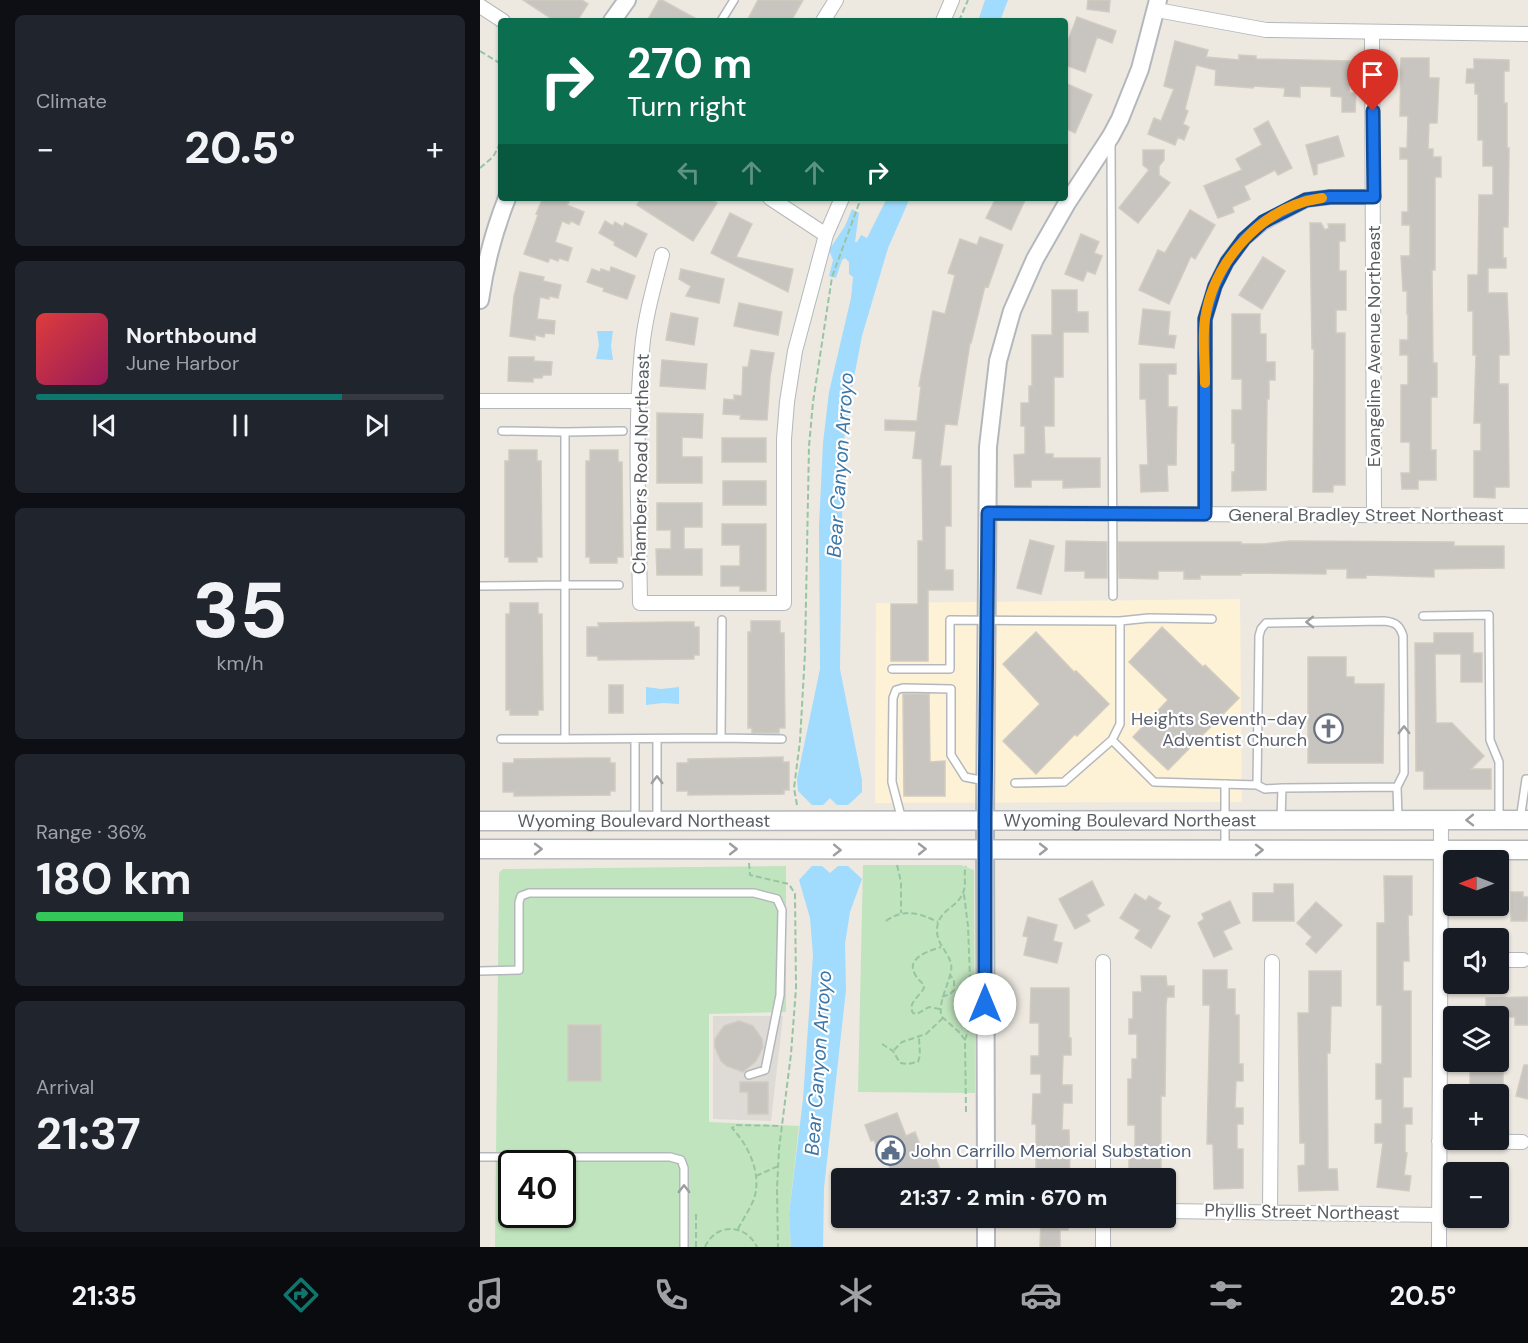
<!DOCTYPE html>
<meta charset="utf-8">
<style>
:root{--surface:#171b24;--page:#20242c;--text:#f1f3f6;--muted:#9ea1a6;--line:#363941;--accent:#0f766e}
body{margin:0;font-family:"DM Sans",sans-serif;background:var(--page);color:var(--text);height:100vh;display:flex;flex-direction:column;font-size:22px;white-space:nowrap}
*{box-sizing:border-box;margin:0}
p{font-size:20px;color:var(--muted)}
.icon{flex:none;width:33px;height:33px;fill:none;stroke:currentColor;stroke-width:2;stroke-linecap:round;stroke-linejoin:round}
.map{position:relative;flex:1;overflow:hidden}
.panel{display:flex;flex-direction:column;gap:15px;padding:15px;background:#0d0f14;width:480px}
.panel>*{flex:none}
.top-card{position:absolute;left:18px;top:18px;width:570px;height:183px;border-radius:6px;box-shadow:0 2px 4px #0004;background:#0b6e4f;color:#fff;overflow:hidden}
.needle{width:39px;rotate:270deg}
.buttons{position:absolute;left:963px;top:850px;display:grid;gap:12px}
.buttons a{display:grid;place-items:center;width:66px;height:66px;border-radius:6px;background:var(--surface);box-shadow:0 2px 4px #0004;font-size:30px}
.speed{position:absolute;left:18px;top:1150px;display:flex;gap:12px;font-size:30px;font-weight:700;text-align:center}
.speed>*{display:grid;place-content:center;width:78px;height:78px;border-radius:50%;background:var(--surface);box-shadow:0 2px 4px #0004;line-height:1}
.speed .limit{border:3px solid #111;border-radius:9px;background:#fff;color:#111}
.pin{position:absolute;display:grid;place-items:center;width:51px;height:51px;color:#fff;margin:-62px -26px;border-radius:50% 50% 50% 0;rotate:-45deg;box-shadow:0 0 6px #0007}
.pin .icon{rotate:45deg}
.me{position:absolute;width:66px;margin:-33px;rotate:0deg;stroke-linejoin:round;filter:drop-shadow(0 0 4px #0008)}
.turn{display:flex;align-items:center;gap:21px;height:126px;padding:0 30px;font-size:27px}
.turn .icon{width:78px;height:78px;stroke-width:2.5}
.turn b{display:block;font-size:42px;line-height:51px}
.lanes{display:flex;align-items:center;height:57px;padding:0 30px;background:#0003;justify-content:center;gap:30px;direction:ltr}
.lanes .off{opacity:.35}
.big{font-size:45px;font-weight:700;line-height:1.1}
.panel .widget{flex:1;display:flex;flex-direction:column;justify-content:center;gap:9px;min-width:0;padding:0 21px;border-radius:9px;background:var(--page)}
.panel .dial{align-items:center;gap:0}
.dial b{font-size:78px;line-height:1}
.song{display:flex;align-items:center;gap:18px}
.cover{width:72px;height:72px;border-radius:9px;background:linear-gradient(135deg,hsl(0 70% 55%),hsl(330 70% 35%))}
.played{height:6px;border-radius:3px;background:linear-gradient(90deg,var(--accent) 75%,var(--line) 75%)}
.keys{display:flex;justify-content:space-around;direction:ltr}
.heat{display:flex;justify-content:space-between;align-items:center;font-size:33px;direction:ltr}
.charge{height:9px;border-radius:4px;background:linear-gradient(90deg,#34c759 36%,var(--line) 0)}
.trip{position:absolute;left:351px;top:1168px;width:345px;height:60px;border-radius:6px;background:var(--surface);box-shadow:0 2px 4px #0004;font-weight:700;line-height:60px;text-align:center}
.menu{display:flex;height:96px;justify-content:space-around;align-items:center;background:#090b0e;color:var(--muted)}
.menu .icon{width:42px;height:42px}
.menu .selected{color:var(--accent)}
.menu b{font-size:27px;color:var(--text)}
main{display:flex;flex:1;min-height:0}
.map>svg:first-child{display:block}
</style>
<main>
<section class="panel">
<div class="widget"><p>Climate</p>
<div class="heat"><a>−</a><b class="big">20.5°</b><a>+</a></div>
</div>
<div class="widget">
<div class="song"><i class="cover"></i><div><b>Northbound</b><p>June Harbor</p></div></div>
<div class="played"></div>
<div class="keys"><svg class="icon" aria-label="previous" viewBox="0 0 24 24"><path d="M18 5L8 12l10 7zM5 5v14"/></svg><svg class="icon" aria-label="pause" viewBox="0 0 24 24"><path d="M8 5v14M16 5v14"/></svg><svg class="icon" aria-label="next" viewBox="0 0 24 24"><path d="M6 5l10 7-10 7zM19 5v14"/></svg></div>
</div>
<div class="widget dial"><b>35</b><p>km/h</p></div>
<div class="widget"><p>Range · 36%</p><b class="big">180 km</b><div class="charge"></div></div>
<div class="widget"><p>Arrival</p><b class="big">21:37</b></div>
</section>
<div class="map">
<svg width="1048" height="1247" viewBox="0 0 1048 1247">
<rect width="100%" height="100%" fill="#ede9e1"/>
<!-- commercial -->
<path fill="#fdf1d6" d="M760,599L762,802L395,803L396,603Z"/>
<!-- industrial -->
<path fill="#dedbd6" d="M233,1016H303L291,1121L233,1119Z"/>
<!-- green -->
<path fill="#c0e4be" fill-rule="evenodd" d="M383,865H481L494,870L495,1093L378,1092Z
M306,866V1012L229,1014V1122L319,1126L309,1214L311,1247H15L19,873L23,869ZM32,1164H82V1215H32Z"/>
<!-- water -->
<path fill="#a1dbfd" d="M505,0H528L520,21H498Z
M407,198H430L408,248L382,336L370,398L363,448L360,669L382,780V792L368,805H357L350,798L343,805H332L318,791L317,779L340,669L339,526L343,443L349,392L371,298L373,277L369,274V262L365,258L362,260L356,278L349,276L353,260L349,250L365,226L372,209L379,213L375,242H377L381,235L387,238Z
M117,331H133L131,346L133,360L116,359L119,345Z
M166,687L181,689L199,687V704L183,703L166,705Z
M332,866H342L350,873L358,866H368L382,879L370,912L365,944L366,990L344,1188L343,1247H311L309,1214L323,1099L333,955L330,918L319,880Z"/>
<!-- building -->
<path fill="#c8c4bf" stroke="#d1cbc0" stroke-width="1.5" d="M43,0H102L108,4L97,21H75Z
M179,0H182L220,21H167Z
M278,0H323L311,21H267Z
M608,0H630L629,12L607,9Z
M597,17L636,31L632,43L617,37L605,72L585,65V49Z
M695,41L728,50L726,57L759,60V55L776,56V59L870,61L869,93H876L875,112H862V97L851,96V87L820,86V97L804,96L805,88L774,86L773,88L735,85L736,70L716,65L705,109L708,111L703,124L709,127L704,140L698,137L695,145L668,134L674,118L681,121L694,89L684,86Z
M921,58H949V78H959L957,123H949L948,149H953V157H961V177H955V270H952L953,363H957V397H951V450H956V480H938V489H922L921,473H930V442H921V385H928V355H920V340H928V314H927V291H923L921,256H930V225H922V212H928V159H920V148H927L928,116H920Z
M994,59L1029,60V71H1024V103H1027V148H1029L1028,227H1023V258H1026V268H1008V293H1027L1029,341V355H1019V384H1028L1029,487H1015V498L994,497V451H1001V423H994L996,355H993V311H988V275H998L999,195H1013V166H1003V140H998V94H995V83H986L987,69H994Z
M585,83L612,95L595,133L585,128Z
M788,121L812,168L798,175L795,170L764,186L770,199L752,207L754,212L738,218L724,186L762,170L756,159L782,145L774,129Z
M858,136L864,156L837,164V174L834,175L826,145Z
M663,150H684V160L679,166V175L690,183L658,223L639,208L669,170L663,165Z
M63,198H81L89,202L87,205L104,212L99,225L91,221L89,224L82,221L75,242L92,248L88,261L79,258L78,261L70,258L68,262L44,254L58,215L56,214Z
M161,198H229L237,203L213,241L157,205Z
M516,198H546L531,230L506,218Z
M710,210L735,225L715,259L711,256L689,304L659,290L678,250L685,253Z
M250,213L272,224L256,257L313,269L308,292L231,253Z
M125,221L133,226L135,222L143,227L145,223L167,234L156,257L134,245L135,242L119,233Z
M830,223H841L845,230L849,228L848,224H865V241H859V271H866V310H856V333H865V485H853V492H833L834,349H832Z
M601,234L619,242L614,253L622,256L615,274L607,271L603,281L585,274Z
M500,237L523,245L508,287L505,286L491,343H490L477,425L465,424L460,466H471V526H465V570H473V590H448V661H411V604H438V541H443L442,459L433,458L436,431L405,430V420L437,421L441,386H439L453,311L465,314L475,275L468,273L480,239L497,245Z
M783,257L805,271L782,309L759,295Z
M131,267L155,276L147,299L123,291L124,288L107,282L112,269L120,272L121,269L130,272Z
M201,269L244,279L239,303L206,296L211,286L199,279Z
M40,272L64,277L63,281L81,285L78,298L69,296V299L60,297L57,319L75,321L74,334L65,333L64,337L55,335V340L30,336L34,296Z
M572,290H597V312H608V332H583V377H574V426H564L565,454H573V458H620V487L583,488V480H551V487H535L534,455L545,454V426H541V403H549V386H552V335H572Z
M259,303L302,312L298,335L254,326Z
M663,309L690,312L688,335L696,336L694,348L659,344Z
M191,313L218,318L214,345L186,340Z
M752,314H780V334H786V362H795V380H789V399H787L786,490L752,491V472H755V443H752V410H762V379H752Z
M271,350L294,353L290,377L287,420L260,419L261,415L243,414L244,399L254,400V395L262,396L263,367H268Z
M29,357H54V361L72,362L71,375H63L62,378H53V382L28,381Z
M182,360L227,364L225,389L180,386Z
M660,364H696V374H688V407H697L696,465H687L688,491L661,492L660,465H668L666,399H660Z
M177,413L223,414L222,438L202,437V457H222V483H177Z
M242,438H286V462H242Z
M29,450H57V461H61L62,557H57V562H29V557H25V461H29Z
M110,450H138V462H142L143,557H137V563H110V557H106V461H110Z
M243,481H286V505H243Z
M177,503H222V527H204V549H222V575H177L176,549H191V530H177Z
M242,524H286V591H260V586H241V566H260V545H242Z
M550,540L574,546L561,594L537,588Z
M586,541L627,542V578H605V571H585Z
M810,541L974,542V546H1024V568L954,569V577L886,575V578H867V569H846V574L761,573V575H720V579H704V571H678V579L639,578L638,542H761V544H784Z
M30,603H58V614H62L63,710H58V715H30V710H26V614H30Z
M271,621H300V633H304L305,728H299V733H272V728H268V632H271Z
M191,622H214V627H219V655H214V659L118,660V656H107V627H119L118,623Z
M682,627L723,667L725,665L759,698L688,770L653,737L688,700L649,662Z
M556,632L594,672L596,671L629,704L597,736L595,734L556,774L523,741L560,704L523,664Z
M954,633H993V653H1002V682H981V654H955L956,723H972L1004,756L991,769H1011V789H944V771H936L935,643H954Z
M828,657H866V677H874V684H904L903,763H828Z
M129,685H143V713H129Z
M423,694H449L450,762L465,761V796H424Z
M303,757V762H309V790H304V794L208,795V791H197V763H208V759Z
M107,758H130V763H135V791H130V795L34,796V792H23V763H34V759Z
M904,876H932V915H928L929,961H923V991H931V1077H923V1108H932V1124H925V1152L927,1153L924,1175L931,1176L929,1191L897,1187L903,1143H895V1124H902V1099H896V1064H902V1005H897V923H905Z
M612,881L624,905L606,915L610,921L595,929L579,899Z
M794,884H813L814,921H773V893H794Z
M1031,892H1043V897H1048L1047,921H1031Z
M655,894L666,901L669,896L681,903L677,909L690,916L671,948L655,938L660,930L640,918Z
M750,901L760,923L743,931L752,949L734,957L718,923L724,919L722,914Z
M836,902L862,925L836,953L826,944L832,937L817,923Z
M548,917L577,925L573,941L582,943L577,963L544,955L548,937L543,936Z
M723,970H747V989H755V1015H759V1064H763V1081H756L755,1108H763V1124H757V1149H763V1188L734,1189L733,1144H727L730,1005H723Z
M829,971H861V1006H851L850,1053H847L848,1169H857L858,1190L819,1191L818,1166L825,1165V1143H820L818,1013H829Z
M661,976H686L687,986H694V997H687L686,1005L685,1096H681V1179H649V1149H655V1125H648V1079H652V1059H657V1034H649V1019H653V992H662Z
M551,988H589V1038H591V1055H583L582,1085H592V1103H583L582,1130H589L590,1179H566V1172H556V1124H552L553,1094H561V1074H551V1056H559V1023H550Z
M1048,997V1025H1035V1017H1006V998Z
M259,1021L273,1026L282,1039L283,1047L276,1061L263,1072L247,1066L241,1061L235,1047V1039L244,1026Z
M88,1025H121V1081H88Z
M1044,1065H1048V1099L1036,1096Z
M990,1072H1023V1095H990Z
M260,1082H288V1114H268V1092H260Z
M417,1113L426,1136L435,1132L444,1155L453,1152L464,1179H414L406,1157L401,1159L394,1140L391,1141L385,1125Z
M561,1218H588V1230H580V1247H560Z"/>
<g fill="none" stroke-linecap="round" stroke-linejoin="round">
<defs>
<path id="service" d="M241,21L254,0
M631,142L633,596
M22,431L85,432
M139,585H85V432L143,431
M0,586L85,585V739L241,738L242,620
M943,616L1009,615L1010,740L1019,762V818
M640,621L669,618L732,619
M412,669H470V620L640,621V724L632,740L674,782L777,785
M241,738L302,739
M21,739H85
M177,739V820
M535,783L584,782L632,740
M745,784V850
M802,788L917,787
M801,819L802,788L785,789L777,785L779,636L781,629L786,623L904,621C916,622 920,626 923,636L924,773L917,787L918,818
M155,820V739
M422,820L412,782L413,698L416,690L423,688L471,689V755L485,777L505,781
M1040,820L1046,779H1048
M0,971L39,970V902L41,896L49,893H274L297,899L302,910L300,995L285,1070L269,1075
M0,1157H190L201,1160L204,1168V1247"/>
<path id="minor" d="M0,6L23,21
M677,10L786,30L1048,34
M343,21L356,0
M463,21L472,0
M892,33L894,515
M290,198L346,235
M182,255C174,286 165,317 162,349C154,433 159,518 160,603H304V439L307,402L315,351L346,235L362,198
M0,401H159
M508,513L1048,516
M725,514V319L735,286L747,262L764,239L783,223L826,200L850,197H894
M1018,960H1043
M623,962V1179
M959,1141L1042,1142
M686,1211L959,1215
M790,1212L792,962
M623,1218V1247
M959,1247L961,821"/>
<path id="tertiary" d="M132,21L147,0
M0,300C5,265 14,231 27,198
M506,1179L505,820L508,447L518,361L532,311L555,259L587,203L631,136L640,119L660,69L678,0
M506,1218V1247"/>
<g id="secondary">
<path id="s1" d="M0,821L1048,820"/>
<path d="M0,849L1048,850"/>
</g>
</defs>
<!-- service casing -->
<use href="#service" stroke="#b4b8bc" stroke-width="10"/>
<!-- minor casing -->
<use href="#minor" stroke="#b4b8bc" stroke-width="16"/>
<!-- tertiary casing -->
<use href="#tertiary" stroke="#b4b8bc" stroke-width="20"/>
<!-- secondary casing -->
<use href="#secondary" stroke="#b3b7bc" stroke-width="21"/>
<!-- path -->
<path stroke="#97c5a2" stroke-width="2" stroke-dasharray="6 3" stroke-linecap="butt" d="M479,21L488,0
M0,51L21,64
M0,168L13,157L21,142
M317,805L314,788L320,741L325,653L329,446L333,402L352,277L381,198
M269,863L270,875L309,884L315,894L316,988L311,1054L299,1149L297,1189L298,1247
M417,865L421,882V913
M484,894L488,926L490,978
M406,921C424,908 439,913 458,922
M462,997L470,994L474,990V980L470,975
M460,1009L449,1007L437,1014L433,1013C427,1003 440,996 444,988C443,981 439,982 436,976C424,958 449,951 461,947
M485,1040L490,1025V1014
M402,1044L413,1051L420,1063L427,1064L438,1062L440,1055L439,1038
M414,1050L422,1042L446,1034L463,1018
M486,1112L485,1040L479,1032L461,1016C459,999 468,987 471,971C474,955 456,947 457,929C458,910 477,908 483,893C487,884 483,874 486,866
M276,1176L298,1166
M258,1229C263,1219 270,1209 274,1199C282,1174 269,1146 252,1128L256,1125L302,1126
M216,1247V1211
M225,1247C236,1222 266,1224 277,1247"/>
<!-- service -->
<use href="#service" stroke="#fff" stroke-width="7"/>
<!-- minor -->
<use href="#minor" stroke="#fff" stroke-width="14"/>
<!-- tertiary -->
<use href="#tertiary" stroke="#fff" stroke-width="16"/>
<!-- secondary -->
<use href="#secondary" stroke="#fff" stroke-width="18"/>
</g>
<!-- one-way arrows -->
<defs><path id="oneway-chevron" d="M-2-3.5L2.5 0L-2 3.5" fill="none" stroke-width="1.6" stroke-linecap="round" stroke-linejoin="round" transform="scale(1.5)"/></defs>
<g stroke="#9c9ea1">
<use href="#oneway-chevron" transform="translate(830 622) rotate(179)"/>
<use href="#oneway-chevron" transform="translate(924 730) rotate(-90)"/>
<use href="#oneway-chevron" transform="translate(177 780) rotate(-90)"/>
<use href="#oneway-chevron" transform="translate(990 820) rotate(179)"/>
<use href="#oneway-chevron" transform="translate(58 849)"/>
<use href="#oneway-chevron" transform="translate(253 849)"/>
<use href="#oneway-chevron" transform="translate(442 849) rotate(-1)"/>
<use href="#oneway-chevron" transform="translate(563 849)"/>
<use href="#oneway-chevron" transform="translate(357 850) rotate(1)"/>
<use href="#oneway-chevron" transform="translate(779 850)"/>
<use href="#oneway-chevron" transform="translate(204 1189) rotate(-90)"/>
</g>
<g fill="none" stroke-linecap="round" stroke-linejoin="round">
<defs>
<path id="route" d="M505,1004V820L508,513L725,514V319L735,286L747,262L764,239L783,222L826,200L850,197H894L893,111"/>
</defs>
<!-- route casing -->
<use href="#route" stroke="#114b97" stroke-width="15"/>
<!-- route -->
<use href="#route" stroke="#1a73e8" stroke-width="10"/>
<!-- slow -->
<path stroke="#f59e0b" stroke-width="10" d="M725,383C725,363 722,339 725,319C734,260 783,206 842,198"/>
</g>
<!-- icons -->
<defs>
<symbol id="church-ring" viewBox="-11 -11 22 22"><circle r="9.5" fill="#fff" stroke="#6b7280" stroke-width="1.5"/><path d="M-1.2-6h2.4v3.5h3.3v2.4h-3.3V6h-2.4V-.1h-3.3v-2.4h3.3Z" fill="#6b7280"/></symbol>
<symbol id="civic-ring" viewBox="-11 -11 22 22"><circle r="9.5" fill="#fff" stroke="#5c6f8a" stroke-width="1.5"/><path d="M-.6-6.5H3V-4.5H.6V-3L4-1V1h2V6H-6V1h2V-1L-.6-3ZM-1.2 2.5V6h2.4V2.5Z" fill="#5c6f8a"/></symbol>
</defs>
<g fill-rule="evenodd">
<use href="#church-ring" x="832" y="712" width="33" height="33"/>
<use href="#civic-ring" x="394" y="1134" width="33" height="33"/>
</g>
<g text-anchor="middle" stroke-width="4.5" stroke-linejoin="round" paint-order="stroke">
<!-- street labels -->
<g font-size="18" fill="#5a5e62" stroke="#fff">
<text transform="translate(894 346) rotate(-90)" y="6">Evangeline Avenue Northeast</text>
<text transform="translate(161 464) rotate(-89)" y="6">Chambers Road Northeast</text>
<text x="886" y="521">General Bradley Street Northeast</text>
<text dy="6" stroke="none"><textPath href="#s1" startOffset="650">Wyoming Boulevard Northeast</textPath></text>
<text dy="6" stroke="none"><textPath href="#s1" startOffset="164">Wyoming Boulevard Northeast</textPath></text>
<text transform="translate(822 1212) rotate(1)" y="6">Phyllis Street Northeast</text>
</g>
<!-- worship labels -->
<g font-size="18" fill="#5b616d" stroke="#fff" text-anchor="end">
<text x="827" y="725">Heights Seventh-day<tspan x="827" dy="21">Adventist Church</tspan></text>
</g>
<!-- service labels -->
<g font-size="18" fill="#4e5e75" stroke="#fff" text-anchor="start">
<text x="431" y="1157">John Carrillo Memorial Substation</text>
</g>
<!-- water labels -->
<g font-size="20" font-style="italic" fill="#3c76a6" stroke="#fff">
<text transform="translate(360 465) rotate(-86)" y="7">Bear Canyon Arroyo</text>
<text transform="translate(338 1063) rotate(-86)" y="7">Bear Canyon Arroyo</text>
</g>
</g>
</svg>
<div class="buttons">
<a><svg class="needle" viewBox="-14 -14 28 28"><path d="M0-13l5 13h-10z" fill="#e53935"/><path d="M0 13l5-13h-10z" fill="#9ea1a6"/></svg></a>
<a><svg class="icon" aria-label="sound" viewBox="0 0 24 24"><path d="M4 9h4l5-4v14l-5-4H4zM17 9q2 3 0 6"/></svg></a>
<a><svg class="icon" aria-label="layers" viewBox="0 0 24 24"><path d="M12 4l9 5-9 5-9-5zM3 14l9 5 9-5"/></svg></a>
<a>+</a>
<a>−</a>
</div>
<div class="speed"><div class="limit">40</div></div>
<div class="pin" style="left:893px;top:111px;background:#d93025"><svg class="icon" aria-label="arrive" viewBox="0 0 24 24"><path d="M6 21V4h12l-3 4 3 4H6"/></svg></div>
<svg class="me" style="left:505px;top:1004px" viewBox="-20 -20 40 40"><circle r="19" fill="#fff"/><path d="M0-13L10 11 0 6-10 11z" fill="#1a73e8"/></svg>
<div class="trip">21:37 · 2 min · 670 m</div>
<div class="top-card">
<div class="turn"><svg class="icon" aria-label="right" viewBox="0 0 24 24"><path d="M7 20v-9h11M14 6l5 5-5 5"/></svg><div><b>270 m</b>Turn right</div></div>
<div class="lanes"><svg class="icon off" aria-label="left" viewBox="0 0 24 24"><path d="M17 20v-9H6M10 6l-5 5 5 5"/></svg><svg class="icon off" aria-label="ahead" viewBox="0 0 24 24"><path d="M12 20V5M6 11l6-6 6 6"/></svg><svg class="icon off" aria-label="ahead" viewBox="0 0 24 24"><path d="M12 20V5M6 11l6-6 6 6"/></svg><svg class="icon" aria-label="right" viewBox="0 0 24 24"><path d="M7 20v-9h11M14 6l5 5-5 5"/></svg></div>
</div>
</div>
</main>
<nav class="menu">
<b>21:35</b>
<svg class="icon selected" aria-label="directions" viewBox="0 0 24 24"><path d="M12 3l9 9-9 9-9-9zM9 14v-3h6M13 9l2 2-2 2"/></svg>
<svg class="icon" aria-label="music" viewBox="0 0 24 24"><path d="M9 18V5l10-2v13"/><circle cx="6" cy="18" r="3"/><circle cx="16" cy="16" r="3"/></svg>
<svg class="icon" aria-label="phone" viewBox="0 0 24 24"><path d="M5 4h4l2 5-3 2q2 4 5 5l2-3 5 2v4C11 20 4 13 5 4z"/></svg>
<svg class="icon" aria-label="climate" viewBox="0 0 24 24"><path d="M12 3v18M4 7l16 10M4 17L20 7"/></svg>
<svg class="icon" aria-label="car" viewBox="0 0 24 24"><path d="M5 17H2v-5l4-1 3-4h7l3 4 3 1v5h-3M9 17h6M6 11h13"/><circle cx="7" cy="17" r="2"/><circle cx="17" cy="17" r="2"/></svg>
<svg class="icon" aria-label="filters" viewBox="0 0 24 24"><path d="M4 7h16M4 17h16"/><circle cx="9" cy="7" r="2"/><circle cx="15" cy="17" r="2"/></svg>
<b>20.5°</b>
</nav>
